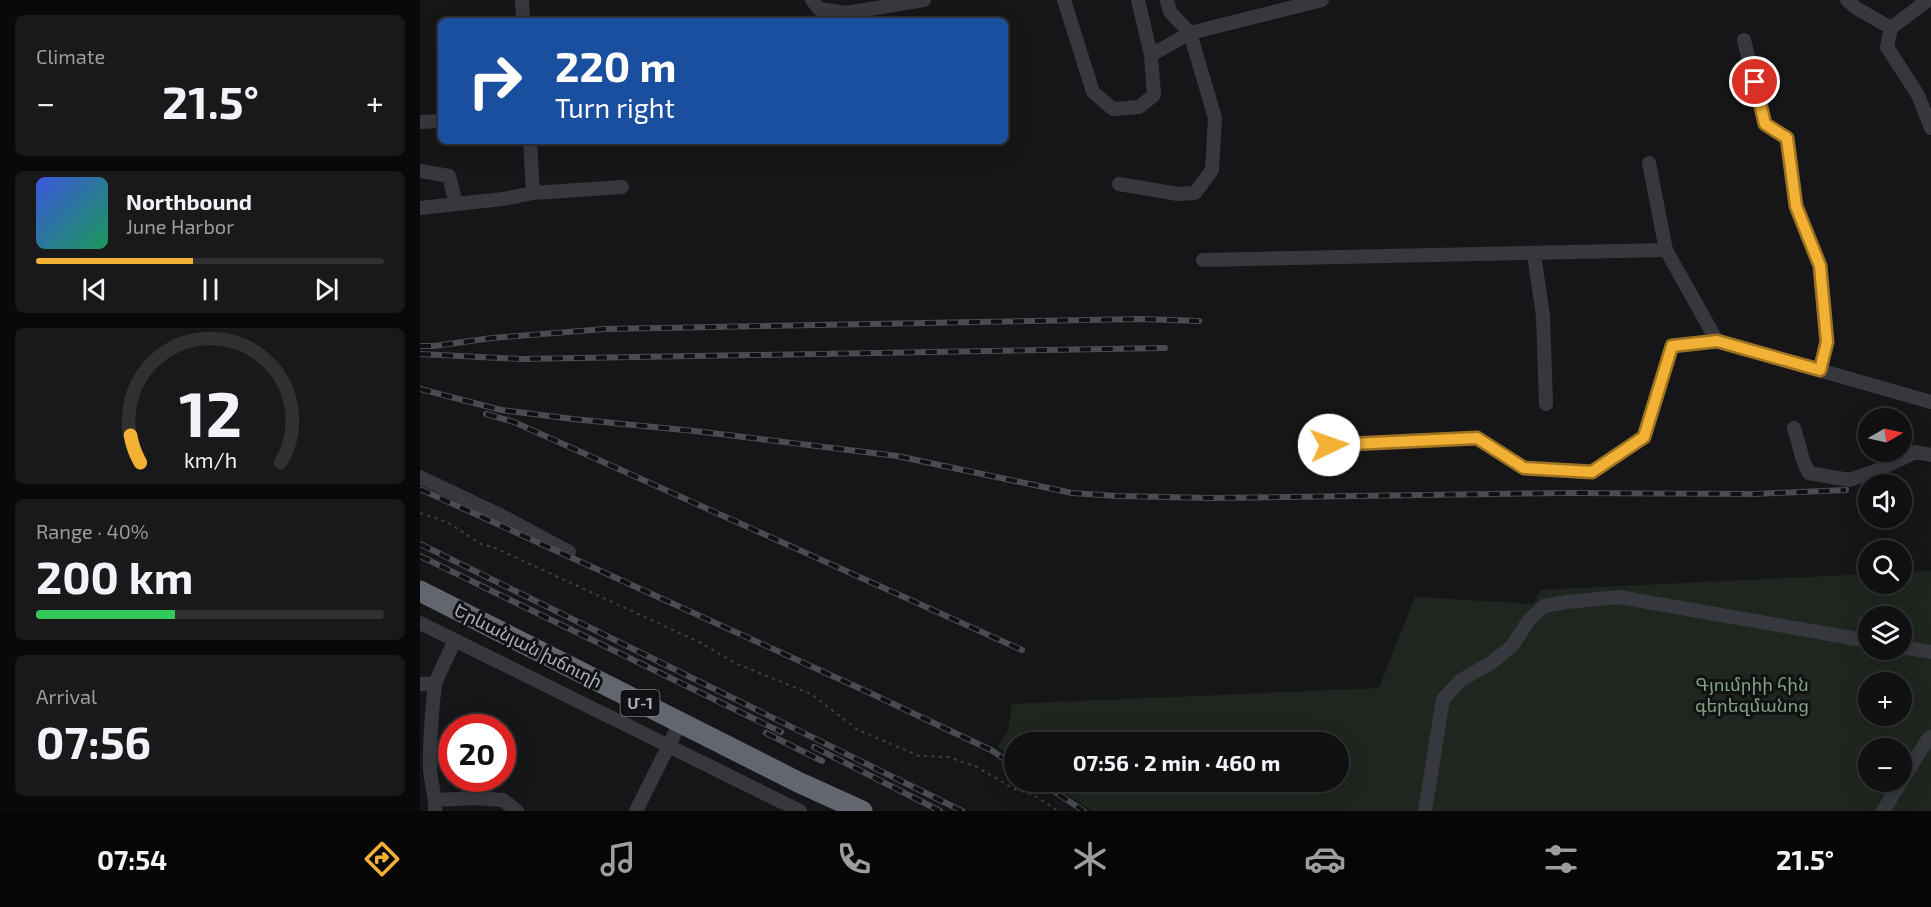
<!DOCTYPE html>
<meta charset="utf-8">
<style>
:root{--surface:#101012;--page:#19191b;--text:#f1f3f6;--muted:#9c9d9f;--line:#303032;--accent:#f2b134}
body{margin:0;font-family:"Exo 2","Noto Sans Armenian",sans-serif;background:var(--page);color:var(--text);height:100vh;display:flex;flex-direction:column;font-size:22px;white-space:nowrap}
*{box-sizing:border-box;margin:0}
p{font-size:20px;color:var(--muted)}
.icon{flex:none;width:33px;height:33px;fill:none;stroke:currentColor;stroke-width:2;stroke-linecap:round;stroke-linejoin:round}
.map{position:relative;flex:1;overflow:hidden}
.details{display:flex;flex-direction:column;gap:15px;padding:15px;background:#09090a;width:420px}
.details>*{flex:none}
.guide{position:absolute;left:18px;top:18px;width:570px;height:126px;border-radius:9px;box-shadow:0 6px 24px #0002,0 0 0 2px var(--line);background:#1a4fa0;color:#fff;overflow:hidden}
.needle{width:39px;rotate:81deg}
.tools{position:absolute;left:1438px;top:408px;display:grid;gap:12px}
.tools a{display:grid;place-items:center;width:54px;height:54px;border-radius:50%;background:var(--surface);box-shadow:0 6px 24px #0002,0 0 0 2px var(--line);font-size:30px}
.speed{position:absolute;left:18px;top:714px;display:flex;gap:12px;font-size:30px;font-weight:700;text-align:center}
.speed>*{display:grid;place-content:center;width:78px;height:78px;border-radius:50%;background:var(--surface);box-shadow:0 6px 24px #0002,0 0 0 2px var(--line);line-height:1}
.speed .limit{border:9px solid #d22;background:#fff;color:#111}
.pin{position:absolute;display:grid;place-items:center;width:51px;height:51px;color:#fff;margin:-26px;border:3px solid #fff;border-radius:50%;box-shadow:0 2px 6px #0007}
.me{position:absolute;width:66px;margin:-33px;rotate:87deg;stroke-linejoin:round;filter:drop-shadow(0 0 4px #0008)}
.turn{display:flex;align-items:center;gap:21px;height:126px;padding:0 18px;font-size:27px}
.turn .icon{width:78px;height:78px;stroke-width:2.5}
.turn b{display:block;font-size:42px;line-height:51px}
.big{font-size:45px;font-weight:700;line-height:1.1}
.details .card{flex:1;display:flex;flex-direction:column;justify-content:center;gap:9px;min-width:0;padding:0 21px;border-radius:9px;background:var(--page)}
.details .dial{align-items:center;gap:0}
.dial svg{height:156px;overflow:visible;fill:none;stroke:var(--line);stroke-width:7;stroke-linecap:round;text-anchor:middle}
.dial text{fill:var(--text);stroke:none}
.song{display:flex;align-items:center;gap:18px}
.cover{width:72px;height:72px;border-radius:9px;background:linear-gradient(135deg,hsl(230 70% 55%),hsl(150 70% 35%))}
.played{height:6px;border-radius:3px;background:linear-gradient(90deg,var(--accent) 45%,var(--line) 45%)}
.keys{display:flex;justify-content:space-around;direction:ltr}
.heat{display:flex;justify-content:space-between;align-items:center;font-size:33px;direction:ltr}
.charge{height:9px;border-radius:4px;background:linear-gradient(90deg,#34c759 40%,var(--line) 0)}
.trip{position:absolute;left:584px;top:732px;width:345px;height:60px;border-radius:30px;background:var(--surface);box-shadow:0 6px 24px #0002,0 0 0 2px var(--line);font-weight:700;line-height:60px;text-align:center}
.menu{display:flex;height:96px;justify-content:space-around;align-items:center;background:#060607;color:var(--muted)}
.menu .icon{width:42px;height:42px}
.menu .on{color:var(--accent)}
.menu b{font-size:27px;color:var(--text)}
main{display:flex;flex:1;min-height:0}
.map>svg:first-child{display:block}
</style>
<main>
<section class="details">
<div class="card"><p>Climate</p>
<div class="heat"><a>−</a><b class="big">21.5°</b><a>+</a></div>
</div>
<div class="card">
<div class="song"><i class="cover"></i><div><b>Northbound</b><p>June Harbor</p></div></div>
<div class="played"></div>
<div class="keys"><svg class="icon" aria-label="previous" viewBox="0 0 24 24"><path d="M18 5L8 12l10 7zM5 5v14"/></svg><svg class="icon" aria-label="pause" viewBox="0 0 24 24"><path d="M8 5v14M16 5v14"/></svg><svg class="icon" aria-label="next" viewBox="0 0 24 24"><path d="M6 5l10 7-10 7zM19 5v14"/></svg></div>
</div>
<div class="card dial"><svg viewBox="0 0 100 80">
<path d="M14 69A42 42 0 1 1 86 69"/>
<path d="M14 69A42 42 0 0 1 9 55" stroke="#f2b134"/>
<text x="50" y="56" font-size="32" font-weight="700">12</text>
<text x="50" y="72" font-size="11">km/h</text>
</svg></div>
<div class="card"><p>Range · 40%</p><b class="big">200 km</b><div class="charge"></div></div>
<div class="card"><p>Arrival</p><b class="big">07:56</b></div>
</section>
<div class="map">
<svg width="1511" height="811" viewBox="0 0 1511 811">
<rect width="100%" height="100%" fill="#161618"/>
<!-- green -->
<path fill="#1e261f" fill-rule="evenodd" d="M1511,571V811H672L629,782H918V742H594V758L578,747L588,731L592,704L959,688L995,597L1114,604L1120,590L1449,574V584H1482V572ZM1449,616H1482V650H1449ZM1449,682H1482V716H1449ZM1449,748H1482V782H1449Z"/>
<g fill="none" stroke-linecap="round" stroke-linejoin="round">
<!-- path -->
<path stroke="#3d3f44" stroke-width="2" stroke-dasharray="3 4.5" stroke-linecap="butt" d="M0,513L27,522L61,544L73,547L281,643L315,663L391,694L438,730L499,756L528,757L557,767L594,789L614,795L638,811"/>
<!-- minor -->
<path stroke="#37383d" stroke-width="14" d="M102,0L103,21
M392,0L399,9L426,13L504,0
M644,0L673,92L693,109L719,107L734,95L731,55
M718,0L731,55L770,33L902,0
M1427,0L1436,8L1471,28
M1508,0L1471,28L1467,47L1498,95L1511,128
M1324,40L1345,124L1367,138L1376,206L1400,266L1406,342L1400,370
M0,122L21,121
M1229,163L1246,250L1297,341
M0,171L29,176L36,204L83,199L113,193L110,141
M699,184L758,194L775,193L792,170L795,118L770,33L750,12L747,0
M113,193L202,187
M0,208L36,204
M1114,254L1123,316L1126,404
M783,260L1246,250
M1374,428L1383,460L1389,473L1429,480L1453,472L1496,452L1511,455
M909,445L1057,438L1104,468L1172,472L1224,437L1252,346L1297,341L1511,402
M0,477L80,515L149,552
M0,623L380,811
M1482,647L1511,652
M0,684L15,683L35,640
M1482,780L1508,739L1511,737
M16,800L55,798L83,800L97,811
M15,811C16,796 11,783 10,769C9,740 12,712 15,683
M216,811L260,723
M1005,811L1023,699L1041,680L1071,663L1092,646L1109,620L1124,606L1147,602L1199,597L1449,641
M1463,811L1481,782"/>
<!-- highway -->
<path stroke="#63666e" stroke-width="21" d="M0,591L378,782L442,811"/>
<defs>
<path id="rail" d="M0,346H14L72,338L185,329L721,319L779,321
M0,354L101,359L745,348
M0,389L81,410L153,419L284,432L477,456L652,493L697,496L793,498L1145,493L1334,494L1426,490
M66,414L94,422L602,650
M0,489L450,693L571,750L594,765
M0,544L542,811
M0,556L361,732
M346,733L402,761
M394,747L520,811
M620,782L664,811"/>
</defs>
<!-- rail casing -->
<use href="#rail" stroke="#4a4c52" stroke-width="6"/>
<!-- rail -->
<use href="#rail" stroke="#111113" stroke-width="4" stroke-dasharray="11" stroke-linecap="butt"/>
</g>
<g fill="none" stroke-linecap="round" stroke-linejoin="round">
<defs>
<path id="route" d="M909,445L1057,438L1104,468L1172,472L1224,437L1252,346L1297,341L1400,370L1407,342L1400,266L1376,206L1367,138L1345,124L1335,82"/>
</defs>
<!-- route casing -->
<use href="#route" stroke="#9d7322" stroke-width="15"/>
<!-- route -->
<use href="#route" stroke="#f2b134" stroke-width="10"/>
</g>
<g text-anchor="middle" stroke-width="6" stroke-linejoin="round" paint-order="stroke">
<!-- shield labels -->
<rect fill="#111113" stroke="#7b7e86" stroke-width="1.5" x="200.5" y="690" width="39" height="26" rx="4.5"/>
<g font-size="16" font-weight="bold" fill="#a8adb8">
<text x="220" y="709">Մ-1</text>
</g>
<!-- street labels -->
<g font-size="18" fill="#a8adb8" stroke="#111113">
<text transform="translate(108 646) rotate(27)" y="6">Երևանյան խճուղի</text>
</g>
<!-- park labels -->
<g font-size="18" fill="#7fa381" stroke="#111113">
<text x="1332" y="691">Գյումրիի հին<tspan x="1332" dy="21">գերեզմանոց</tspan></text>
</g>
</g>
</svg>
<div class="tools">
<a><svg class="needle" viewBox="-14 -14 28 28"><path d="M0-13l5 13h-10z" fill="#e53935"/><path d="M0 13l5-13h-10z" fill="#9c9d9f"/></svg></a>
<a><svg class="icon" aria-label="sound" viewBox="0 0 24 24"><path d="M4 9h4l5-4v14l-5-4H4zM17 9q2 3 0 6"/></svg></a>
<a><svg class="icon" aria-label="search" viewBox="0 0 24 24"><circle cx="10" cy="10" r="6"/><path d="M15 15l6 6"/></svg></a>
<a><svg class="icon" aria-label="layers" viewBox="0 0 24 24"><path d="M12 4l9 5-9 5-9-5zM3 14l9 5 9-5"/></svg></a>
<a>+</a>
<a>−</a>
</div>
<div class="speed"><div class="limit">20</div></div>
<div class="pin" style="left:1335px;top:82px;background:#d93025"><svg class="icon" aria-label="arrive" viewBox="0 0 24 24"><path d="M6 21V4h12l-3 4 3 4H6"/></svg></div>
<svg class="me" style="left:909px;top:445px" viewBox="-20 -20 40 40"><circle r="19" fill="#fff"/><path d="M0-13L10 11 0 6-10 11z" fill="#f2b134"/></svg>
<div class="trip">07:56 · 2 min · 460 m</div>
<div class="guide">
<div class="turn"><svg class="icon" aria-label="right" viewBox="0 0 24 24"><path d="M7 20v-9h11M14 6l5 5-5 5"/></svg><div><b>220 m</b>Turn right</div></div>
</div>
</div>
</main>
<nav class="menu">
<b>07:54</b>
<svg class="icon on" aria-label="directions" viewBox="0 0 24 24"><path d="M12 3l9 9-9 9-9-9zM9 14v-3h6M13 9l2 2-2 2"/></svg>
<svg class="icon" aria-label="music" viewBox="0 0 24 24"><path d="M9 18V5l10-2v13"/><circle cx="6" cy="18" r="3"/><circle cx="16" cy="16" r="3"/></svg>
<svg class="icon" aria-label="phone" viewBox="0 0 24 24"><path d="M5 4h4l2 5-3 2q2 4 5 5l2-3 5 2v4C11 20 4 13 5 4z"/></svg>
<svg class="icon" aria-label="climate" viewBox="0 0 24 24"><path d="M12 3v18M4 7l16 10M4 17L20 7"/></svg>
<svg class="icon" aria-label="car" viewBox="0 0 24 24"><path d="M5 17H2v-5l4-1 3-4h7l3 4 3 1v5h-3M9 17h6M6 11h13"/><circle cx="7" cy="17" r="2"/><circle cx="17" cy="17" r="2"/></svg>
<svg class="icon" aria-label="filters" viewBox="0 0 24 24"><path d="M4 7h16M4 17h16"/><circle cx="9" cy="7" r="2"/><circle cx="15" cy="17" r="2"/></svg>
<b>21.5°</b>
</nav>
